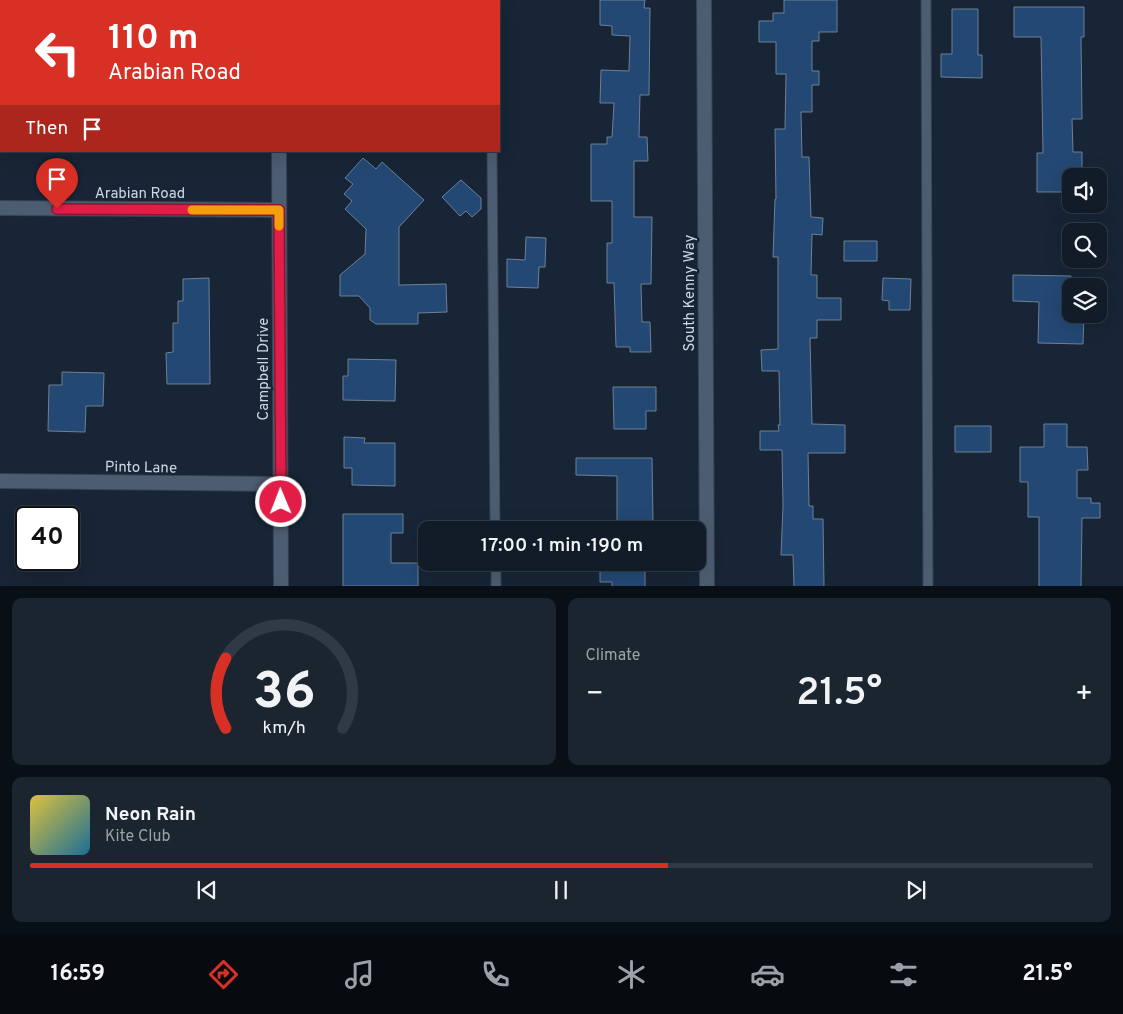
<!DOCTYPE html>
<meta charset="utf-8">
<style>
:root{--surface:#111c28;--page:#1a2530;--text:#f1f3f6;--muted:#9ca1a8;--line:#303a45;--accent:#d93025}
body{margin:0;font-family:Overpass,sans-serif;background:var(--page);color:var(--text);height:100vh;display:flex;flex-direction:column;font-size:19px;white-space:nowrap}
*{box-sizing:border-box;margin:0}
p{font-size:16px;color:var(--muted)}
.icon{flex:none;width:28px;height:28px;fill:none;stroke:currentColor;stroke-width:2;stroke-linecap:round;stroke-linejoin:round}
.map{position:relative;height:586px;overflow:hidden}
.sheet{display:flex;flex-direction:column;gap:12px;padding:12px;background:#090f16;flex:1}
.sheet>*{flex:none}
.top-card{position:absolute;left:0px;top:0px;width:500px;height:152px;box-shadow:0 5px 20px #0002,0 0 0 1px var(--line);background:#d93025;color:#fff;overflow:hidden}
.buttons{position:absolute;left:1062px;top:168px;display:grid;gap:10px}
.buttons a{display:grid;place-items:center;width:45px;height:45px;border-radius:10px;background:var(--surface);box-shadow:0 5px 20px #0002,0 0 0 1px var(--line);font-size:25px}
.speed{position:absolute;left:15px;top:506px;display:flex;gap:10px;font-size:25px;font-weight:700;text-align:center}
.speed>*{display:grid;place-content:center;width:65px;height:65px;border-radius:50%;background:var(--surface);box-shadow:0 5px 20px #0002,0 0 0 1px var(--line);line-height:1}
.speed .limit{border:2px solid #111;border-radius:8px;background:#fff;color:#111}
.pin{position:absolute;display:grid;place-items:center;width:42px;height:42px;color:#fff;margin:-51px -21px;border-radius:50% 50% 50% 0;rotate:-45deg;box-shadow:0 0 5px #0007}
.pin .icon{rotate:45deg}
.me{position:absolute;width:55px;margin:-28px;rotate:359deg;stroke-linejoin:round;filter:drop-shadow(0 0 4px #0008)}
.turn{display:flex;align-items:center;gap:18px;height:105px;padding:0 25px;font-size:22px}
.turn .icon{width:65px;height:65px;stroke-width:2.5}
.turn b{display:block;font-size:35px;line-height:42px}
.then{display:flex;align-items:center;height:48px;padding:0 25px;background:#0003;gap:10px;font-size:19px}
.big{font-size:38px;font-weight:600;line-height:1.1}
.sheet .card{flex:1;display:flex;flex-direction:column;justify-content:center;gap:8px;min-width:0;padding:0 18px;border-radius:10px;background:var(--page)}
.sheet .dial{align-items:center;gap:0}
.dial svg{height:130px;overflow:visible;fill:none;stroke:var(--line);stroke-width:7;stroke-linecap:round;text-anchor:middle}
.dial text{fill:var(--text);stroke:none}
.song{display:flex;align-items:center;gap:15px}
.cover{width:60px;height:60px;border-radius:8px;background:linear-gradient(135deg,hsl(50 70% 55%),hsl(200 70% 35%))}
.played{height:5px;border-radius:2px;background:linear-gradient(90deg,var(--accent) 60%,var(--line) 60%)}
.keys{display:flex;justify-content:space-around;direction:ltr}
.heat{display:flex;justify-content:space-between;align-items:center;font-size:28px;direction:ltr}
.sheet .tiles{flex:1;display:grid;gap:12px;grid-template-columns:1fr 1fr}
.card:last-child{grid-column:span 2}
.trip{position:absolute;left:418px;top:521px;width:288px;height:50px;border-radius:10px;background:var(--surface);box-shadow:0 5px 20px #0002,0 0 0 1px var(--line);font-weight:600;line-height:50px;text-align:center}
.dock{display:flex;height:80px;justify-content:space-around;align-items:center;background:#070b10;color:var(--muted)}
.dock .icon{width:35px;height:35px}
.dock .selected{color:var(--accent)}
.dock b{font-size:22px;color:var(--text)}
.map>svg:first-child{display:block}
</style>
<div class="map">
<svg width="1123" height="587" viewBox="0 0 1123 587">
<rect width="100%" height="100%" fill="#172536"/>
<!-- building -->
<path fill="#234873" stroke="#6f8095" d="M600,0H645L644,8H650L649,95H640L639,137H647L648,161H634V217H652L651,284H641L642,322H650L651,352H630V347H616L614,283H607V243H612V201H591V144H607V137H612L614,103H600L601,70L629,71L630,36L612,35V26L600,25Z
M784,0H837V32H819V41H812V71H819V85H812V112H801L802,157H809L811,217L823,218L822,235L812,234L811,275H817V298H841V320H817V338H810L812,424L845,425V453H808L809,506H813V519H823L824,587H794L793,555H781L783,506L782,450H760V431H779L778,425H780L779,371H762L761,350L778,349V257H773L775,199H776L775,129H785L786,74H776V42H759V21H773V13H784Z
M1014,7H1084V37H1081L1082,119H1072L1073,152H1082V176H1071V192H1037V153H1043L1041,37H1014Z
M952,9H978V55H982V78L941,77V54H952Z
M363,158L376,169L382,162L424,200L399,227V285L446,284L447,312L418,313V324H376L370,320V308L359,296H340V275L365,254L366,229L345,209L352,201L344,194L353,184L345,178Z
M461,180L481,198V209L472,217L466,211L460,216L442,197Z
M526,237L546,238L545,267H539L538,288L507,287V259L525,260Z
M844,241H877V261H844Z
M1013,275L1071,276V314H1084L1083,344L1038,343L1039,302L1013,301Z
M209,278L210,384H167L166,353L173,352V323H178V301H183V279Z
M883,278L911,279L910,310H889V301L882,300Z
M348,359L396,360L395,401L343,400V376H348Z
M62,372L104,373L103,406H86L85,432L48,431L49,385H62Z
M613,387H656V411H646V429H614Z
M1044,424H1067V447H1087L1088,470H1077V498H1091V503H1100V518H1082L1081,587H1039V517H1028V482H1020V447H1044Z
M955,426H991V452H955Z
M344,437L365,438L364,443H395V486L352,485V468H344Z
M576,458H652L653,522L617,523V476L576,475Z
M343,514H403V533H391V563H418V586H343Z
M600,562H645V587H612V582H600Z"/>
<g fill="none" stroke-linecap="round" stroke-linejoin="round">
<defs>
<path id="service" d="M491,0V1
M926,0L928,587
M492,151L495,530
M496,562V587"/>
<path id="minor" d="M704,0L707,587
M0,208L279,210
M0,481L281,484"/>
<path id="tertiary" d="M278,0V1
M279,151L281,587"/>
</defs>
<!-- service casing -->
<use href="#service" stroke="#384250" stroke-width="11"/>
<!-- minor casing -->
<use href="#minor" stroke="#384250" stroke-width="16"/>
<!-- tertiary casing -->
<use href="#tertiary" stroke="#384250" stroke-width="16"/>
<!-- service -->
<use href="#service" stroke="#4d5d71" stroke-width="9"/>
<!-- minor -->
<use href="#minor" stroke="#4d5d71" stroke-width="14"/>
<!-- tertiary -->
<use href="#tertiary" stroke="#4d5d71" stroke-width="14"/>
</g>
<g fill="none" stroke-linecap="round" stroke-linejoin="round">
<defs>
<path id="route" d="M57,209L279,210L281,502"/>
</defs>
<!-- route casing -->
<use href="#route" stroke="#92132f" stroke-width="12"/>
<!-- route -->
<use href="#route" stroke="#e11d48" stroke-width="9"/>
<!-- slow -->
<path stroke="#f59e0b" stroke-width="9" d="M192,210H279V226"/>
</g>
<g text-anchor="middle" stroke-width="5" stroke-linejoin="round" paint-order="stroke">
<!-- street labels -->
<g font-size="15" fill="#cdd7e2" stroke="#172536">
<text x="140" y="198">Arabian Road</text>
<text transform="translate(689 293) rotate(-90)" y="5">South Kenny Way</text>
<text transform="translate(263 369) rotate(-90)" y="5">Campbell Drive</text>
<text transform="translate(141 467) rotate(1)" y="5">Pinto Lane</text>
</g>
</g>
</svg>
<div class="buttons">
<a><svg class="icon" aria-label="sound" viewBox="0 0 24 24"><path d="M4 9h4l5-4v14l-5-4H4zM17 9q2 3 0 6"/></svg></a>
<a><svg class="icon" aria-label="search" viewBox="0 0 24 24"><circle cx="10" cy="10" r="6"/><path d="M15 15l6 6"/></svg></a>
<a><svg class="icon" aria-label="layers" viewBox="0 0 24 24"><path d="M12 4l9 5-9 5-9-5zM3 14l9 5 9-5"/></svg></a>
</div>
<div class="speed"><div class="limit">40</div></div>
<div class="pin" style="left:57px;top:209px;background:#d93025"><svg class="icon" aria-label="arrive" viewBox="0 0 24 24"><path d="M6 21V4h12l-3 4 3 4H6"/></svg></div>
<svg class="me" style="left:281px;top:502px" viewBox="-20 -20 40 40"><circle r="17" fill="#e11d48" stroke="#fff" stroke-width="3"/><path d="M0-11L8 9 0 5-8 9z" fill="#fff"/></svg>
<div class="trip">17:00 · 1 min · 190 m</div>
<div class="top-card">
<div class="turn"><svg class="icon" aria-label="left" viewBox="0 0 24 24"><path d="M17 20v-9H6M10 6l-5 5 5 5"/></svg><div><b>110 m</b>Arabian Road</div></div>
<div class="then">Then<svg class="icon" aria-label="arrive" viewBox="0 0 24 24"><path d="M6 21V4h12l-3 4 3 4H6"/></svg></div>
</div>
</div>
<section class="sheet">
<div class="tiles">
<div class="card dial"><svg viewBox="0 0 100 80">
<path d="M14 69A42 42 0 1 1 86 69"/>
<path d="M14 69A42 42 0 0 1 14 26" stroke="#d93025"/>
<text x="50" y="56" font-size="32" font-weight="700">36</text>
<text x="50" y="72" font-size="11">km/h</text>
</svg></div>
<div class="card"><p>Climate</p>
<div class="heat"><a>−</a><b class="big">21.5°</b><a>+</a></div>
</div>
<div class="card">
<div class="song"><i class="cover"></i><div><b>Neon Rain</b><p>Kite Club</p></div></div>
<div class="played"></div>
<div class="keys"><svg class="icon" aria-label="previous" viewBox="0 0 24 24"><path d="M18 5L8 12l10 7zM5 5v14"/></svg><svg class="icon" aria-label="pause" viewBox="0 0 24 24"><path d="M8 5v14M16 5v14"/></svg><svg class="icon" aria-label="next" viewBox="0 0 24 24"><path d="M6 5l10 7-10 7zM19 5v14"/></svg></div>
</div>
</div>
</section>
<nav class="dock">
<b>16:59</b>
<svg class="icon selected" aria-label="directions" viewBox="0 0 24 24"><path d="M12 3l9 9-9 9-9-9zM9 14v-3h6M13 9l2 2-2 2"/></svg>
<svg class="icon" aria-label="music" viewBox="0 0 24 24"><path d="M9 18V5l10-2v13"/><circle cx="6" cy="18" r="3"/><circle cx="16" cy="16" r="3"/></svg>
<svg class="icon" aria-label="phone" viewBox="0 0 24 24"><path d="M5 4h4l2 5-3 2q2 4 5 5l2-3 5 2v4C11 20 4 13 5 4z"/></svg>
<svg class="icon" aria-label="climate" viewBox="0 0 24 24"><path d="M12 3v18M4 7l16 10M4 17L20 7"/></svg>
<svg class="icon" aria-label="car" viewBox="0 0 24 24"><path d="M5 17H2v-5l4-1 3-4h7l3 4 3 1v5h-3M9 17h6M6 11h13"/><circle cx="7" cy="17" r="2"/><circle cx="17" cy="17" r="2"/></svg>
<svg class="icon" aria-label="filters" viewBox="0 0 24 24"><path d="M4 7h16M4 17h16"/><circle cx="9" cy="7" r="2"/><circle cx="15" cy="17" r="2"/></svg>
<b>21.5°</b>
</nav>
